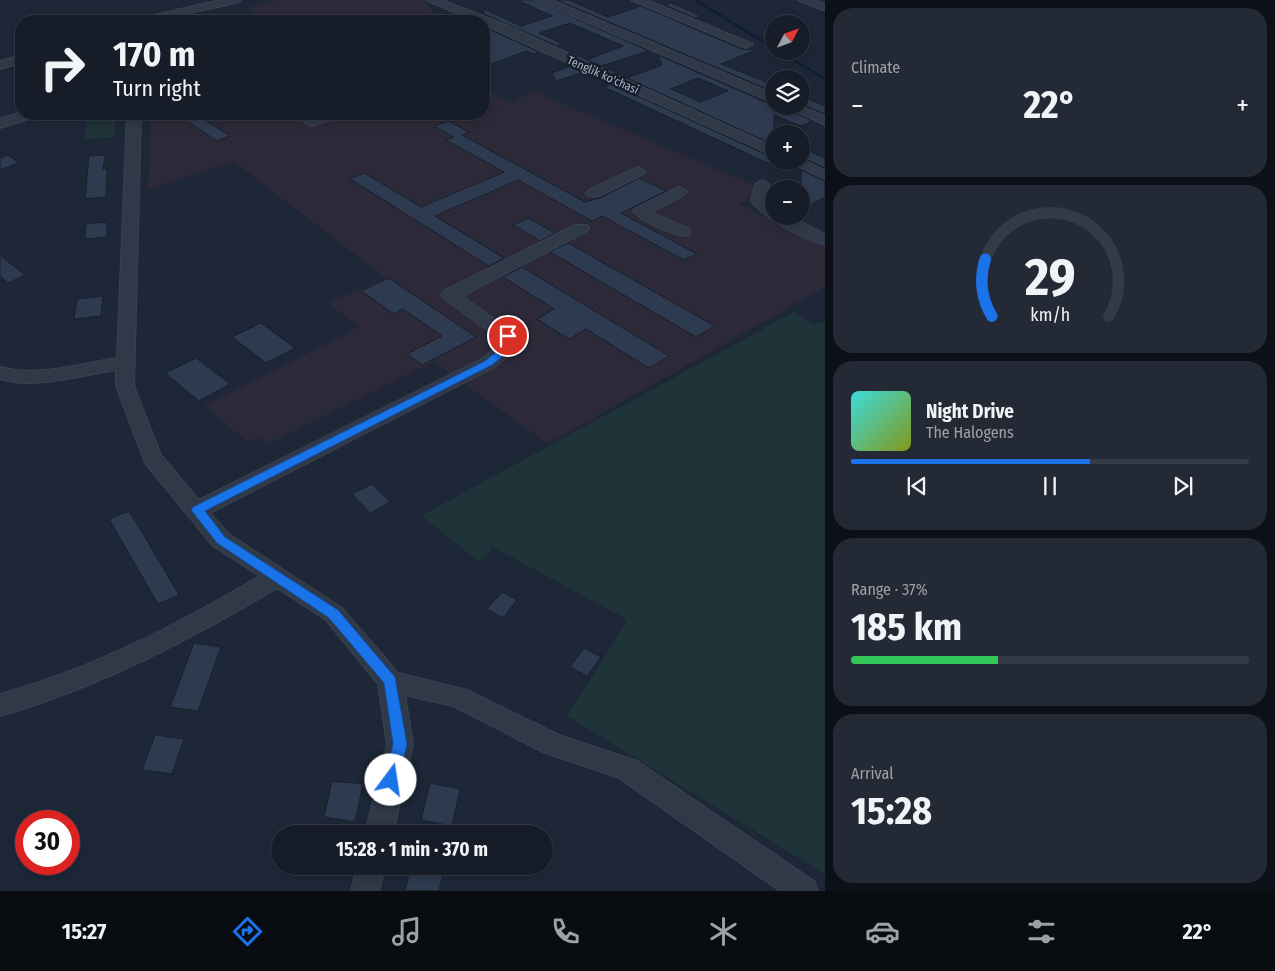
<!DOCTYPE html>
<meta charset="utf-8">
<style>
:root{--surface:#161d29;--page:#232a35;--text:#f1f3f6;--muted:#9ea2a8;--line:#353b46;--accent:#1a73e8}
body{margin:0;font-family:"Fira Sans Condensed",sans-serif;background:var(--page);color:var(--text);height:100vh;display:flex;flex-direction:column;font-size:19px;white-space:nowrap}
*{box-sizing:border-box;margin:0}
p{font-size:16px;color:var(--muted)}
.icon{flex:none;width:28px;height:28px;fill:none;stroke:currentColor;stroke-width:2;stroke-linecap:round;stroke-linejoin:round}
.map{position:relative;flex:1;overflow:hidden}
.details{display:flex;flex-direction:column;gap:8px;padding:8px;background:#0c1017;width:450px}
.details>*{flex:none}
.guide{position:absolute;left:15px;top:15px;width:475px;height:105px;border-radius:20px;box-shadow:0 2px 8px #0003,0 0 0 1px var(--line);background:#161d29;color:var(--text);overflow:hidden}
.needle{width:32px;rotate:49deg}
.buttons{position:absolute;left:765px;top:15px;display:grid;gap:10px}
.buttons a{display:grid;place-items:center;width:45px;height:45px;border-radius:50%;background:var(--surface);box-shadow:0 2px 8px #0003,0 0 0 1px var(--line);font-size:25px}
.speed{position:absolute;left:15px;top:810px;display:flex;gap:10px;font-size:25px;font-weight:700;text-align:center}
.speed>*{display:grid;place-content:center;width:65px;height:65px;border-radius:50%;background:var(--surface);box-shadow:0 2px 8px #0003,0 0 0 1px var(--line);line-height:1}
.speed .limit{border:8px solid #d22;background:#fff;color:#111}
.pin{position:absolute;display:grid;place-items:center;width:42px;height:42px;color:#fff;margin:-21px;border:2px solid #fff;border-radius:50%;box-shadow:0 1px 5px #0007}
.me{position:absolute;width:55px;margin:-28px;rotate:14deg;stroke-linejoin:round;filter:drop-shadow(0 0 4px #0008)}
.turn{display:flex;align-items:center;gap:18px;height:105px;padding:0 15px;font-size:22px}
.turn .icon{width:65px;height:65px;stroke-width:2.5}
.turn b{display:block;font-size:35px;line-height:42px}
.big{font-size:38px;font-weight:700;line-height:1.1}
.details .card{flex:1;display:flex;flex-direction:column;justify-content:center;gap:8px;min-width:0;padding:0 18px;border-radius:20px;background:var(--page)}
.details .dial{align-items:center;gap:0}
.dial svg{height:130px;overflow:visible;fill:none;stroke:var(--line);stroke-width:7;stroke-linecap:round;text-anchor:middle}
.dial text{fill:var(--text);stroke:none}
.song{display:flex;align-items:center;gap:15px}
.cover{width:60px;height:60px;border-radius:8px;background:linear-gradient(135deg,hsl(180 70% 55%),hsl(70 70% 35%))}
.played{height:5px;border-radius:2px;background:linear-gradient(90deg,var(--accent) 60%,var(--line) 60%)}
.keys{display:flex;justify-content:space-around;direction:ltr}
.heat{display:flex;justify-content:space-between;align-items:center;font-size:28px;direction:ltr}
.charge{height:8px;border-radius:4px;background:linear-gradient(90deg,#34c759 37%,var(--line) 0)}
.trip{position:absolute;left:271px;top:825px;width:282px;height:50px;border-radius:25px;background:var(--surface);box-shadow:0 2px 8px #0003,0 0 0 1px var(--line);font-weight:700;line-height:50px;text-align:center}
.dock{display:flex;height:80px;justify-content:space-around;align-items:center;background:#090c10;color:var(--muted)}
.dock .icon{width:35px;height:35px}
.dock .on{color:var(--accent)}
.dock b{font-size:22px;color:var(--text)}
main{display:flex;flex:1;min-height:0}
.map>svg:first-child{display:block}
</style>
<main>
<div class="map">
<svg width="825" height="891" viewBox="0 0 825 891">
<rect width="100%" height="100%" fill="#1d2737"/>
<!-- medical -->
<path fill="#2c2938" d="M277,0H424L441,21H238L236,19L255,13L247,8Z
M484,89L510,102L533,91L766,190L739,204L825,247V287L548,444L434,362L268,444L258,437L248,442L204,406L359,327L328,303L386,278L233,161L148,190L151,114H484Z"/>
<!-- green -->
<path fill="#1f3438" d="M87,114H116L114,137L85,139Z
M794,312L813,325L825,321V874L567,716L628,620L493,547L480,562L421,516Z"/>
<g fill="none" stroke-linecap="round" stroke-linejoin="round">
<!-- stream -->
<path stroke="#101d35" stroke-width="2.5" d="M695,0L774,48
M779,51L825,79"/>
</g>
<!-- building -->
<path fill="#2e3a4f" stroke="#18202e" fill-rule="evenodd" d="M517,0H534L649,51L601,66L587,60L623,46L570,23L539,33L563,44L557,46L484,14V9L521,26L552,16Z
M557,0H569L608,17L641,6L742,49L756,50L721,64L774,85V92Z
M672,3L701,16L695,18L664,5Z
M484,27L539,52L533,54L526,51L484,67Z
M658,55L774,106H783L812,121L801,126L774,115V145L627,78L662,65ZM698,78L728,91L700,102L671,89Z
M570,66L584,72L556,81L552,73Z
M611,84L774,158V166L604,87Z
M801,96L825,106V114L801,104Z
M191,114H195L230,136L217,141L187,121Z
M448,121L469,132L462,135L585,202L600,198L639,178L666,191L621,213L697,254L684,260L602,216L592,221L518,180L435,216L504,258L489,266L350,179L364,173L421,207L504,172L446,140L454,137L434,126Z
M801,147L825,158V168L801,157Z
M8,155L19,163L0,170V158Z
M105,155L103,169L107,168L106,197L85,199L89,156Z
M801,170L825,181V197L801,210Z
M528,218L555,233L540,241L513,225Z
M107,222V237L85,239L86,224Z
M568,243L715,326L696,337L550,252Z
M0,255L25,275L8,283L0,276Z
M522,267L669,356L649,368L586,329L569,339L537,319L554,309L503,277Z
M389,278L408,291L476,337L422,365L407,354L442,336L403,309L394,314L361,291Z
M103,296L101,316L74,319L77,299Z
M261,323L295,348L266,363L232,337Z
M196,358L230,384L199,401L165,373Z
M372,484L390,502L370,513L352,494Z
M129,511L139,527L179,595L158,604L109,519Z
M502,592L517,600L503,618L487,609Z
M194,643L221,647L198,711L170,707Z
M584,648L601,657L587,676L570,667Z
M155,735L184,739L172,774L142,770Z
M332,781L363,784L355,822L324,817Z
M430,783L460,789L452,826L421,820Z
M411,866L443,873L439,891H405Z"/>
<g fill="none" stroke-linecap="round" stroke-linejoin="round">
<defs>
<path id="minor" d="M220,0H241L235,3L155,21L148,18L150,16Z
M426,0H442L506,25L774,147V156L484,25V21H475Z
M536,0H552L774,94V103Z
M631,0H647L753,44L747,48L743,47Z
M798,0H814L825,4V11Z
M21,55V63L0,69V61Z
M785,106H801L825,116V125Z
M21,112L37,114L35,117L0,128V119Z
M127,114H141L134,386L161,455L199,500L482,359L497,347L499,338L444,299L441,295L444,291L575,225H587L589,228L587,231L462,296L517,336L512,353L494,367L210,513L229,534L342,608L398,673L467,690L559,735L637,761L814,881L818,891H780L619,778L543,752L453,706L405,695L413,744L393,834H365L387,744L378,684L326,620L277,588C188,641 99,687 0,716V694C93,669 176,625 260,576L213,546L145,463L116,386V370C80,375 36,390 0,379V367C37,377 79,364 117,358Z
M322,114H342L340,117L311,126L304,122L306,119Z
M801,159L825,170V179L787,161H801Z
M638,167L645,171L643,174L599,196H589L586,193L589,190Z
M762,180L769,184L767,200L774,206V216H790L825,234V245C805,240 763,218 751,201L755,184Z
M679,187L684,189L687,192L684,195L651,212L689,229L691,232L689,235C676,238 641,221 633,211L636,208Z
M357,866H385L379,891H351Z"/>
</defs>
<!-- minor casing -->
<use href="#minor" stroke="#3a4251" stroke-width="2"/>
<!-- minor -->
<use href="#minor" fill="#303948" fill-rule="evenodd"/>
</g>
<!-- route -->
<path fill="#1a73e8" stroke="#114b97" d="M508,333L513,336L512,349L492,365L205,511L225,537L338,610L395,677L407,744L399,780L397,785L391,786L386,785L384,780L393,744L384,683L329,618L217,543L191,510L193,507L485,361L501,348L503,336Z"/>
<g text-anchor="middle" stroke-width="5" stroke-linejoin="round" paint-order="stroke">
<!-- far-street labels -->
<g font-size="12" fill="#aab3c5" stroke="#161e2c">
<text transform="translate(603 75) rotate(24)" y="4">Tenglik ko'chasi</text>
</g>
</g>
</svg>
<div class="buttons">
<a><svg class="needle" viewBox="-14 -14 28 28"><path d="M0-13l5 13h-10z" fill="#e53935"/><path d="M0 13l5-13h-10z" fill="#9ea2a8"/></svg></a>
<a><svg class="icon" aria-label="layers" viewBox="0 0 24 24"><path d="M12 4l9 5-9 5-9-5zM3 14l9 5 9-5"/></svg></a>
<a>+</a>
<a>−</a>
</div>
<div class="speed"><div class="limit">30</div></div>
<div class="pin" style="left:508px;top:336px;background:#d93025"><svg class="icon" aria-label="arrive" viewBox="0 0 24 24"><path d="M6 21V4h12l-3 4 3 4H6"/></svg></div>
<svg class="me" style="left:391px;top:780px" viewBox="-20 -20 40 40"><circle r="19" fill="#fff"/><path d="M0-13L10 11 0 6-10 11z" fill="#1a73e8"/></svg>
<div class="trip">15:28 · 1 min · 370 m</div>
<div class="guide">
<div class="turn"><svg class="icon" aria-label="right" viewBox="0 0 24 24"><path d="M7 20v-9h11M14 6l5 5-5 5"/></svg><div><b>170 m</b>Turn right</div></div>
</div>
</div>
<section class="details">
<div class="card"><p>Climate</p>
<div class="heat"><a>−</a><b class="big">22°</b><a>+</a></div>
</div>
<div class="card dial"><svg viewBox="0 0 100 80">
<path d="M14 69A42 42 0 1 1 86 69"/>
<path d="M14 69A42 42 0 0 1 10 34" stroke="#1a73e8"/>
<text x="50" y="56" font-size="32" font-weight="700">29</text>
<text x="50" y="72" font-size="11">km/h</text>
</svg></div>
<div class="card">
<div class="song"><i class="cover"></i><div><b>Night Drive</b><p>The Halogens</p></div></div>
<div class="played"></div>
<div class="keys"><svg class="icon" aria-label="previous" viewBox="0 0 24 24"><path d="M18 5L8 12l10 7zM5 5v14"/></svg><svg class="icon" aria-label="pause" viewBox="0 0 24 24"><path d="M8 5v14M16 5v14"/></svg><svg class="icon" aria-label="next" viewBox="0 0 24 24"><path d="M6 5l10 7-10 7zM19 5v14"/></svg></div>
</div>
<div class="card"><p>Range · 37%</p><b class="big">185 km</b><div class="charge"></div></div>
<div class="card"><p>Arrival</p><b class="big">15:28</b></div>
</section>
</main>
<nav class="dock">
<b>15:27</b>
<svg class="icon on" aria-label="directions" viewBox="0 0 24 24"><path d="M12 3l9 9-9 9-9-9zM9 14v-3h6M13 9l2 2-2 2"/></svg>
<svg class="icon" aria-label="music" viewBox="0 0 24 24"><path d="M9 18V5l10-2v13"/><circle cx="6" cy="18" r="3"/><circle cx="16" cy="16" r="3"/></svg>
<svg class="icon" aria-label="phone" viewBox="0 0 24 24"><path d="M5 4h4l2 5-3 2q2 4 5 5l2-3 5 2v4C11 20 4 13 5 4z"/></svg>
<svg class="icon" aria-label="climate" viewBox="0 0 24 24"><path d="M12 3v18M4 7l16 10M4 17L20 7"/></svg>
<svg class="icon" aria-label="car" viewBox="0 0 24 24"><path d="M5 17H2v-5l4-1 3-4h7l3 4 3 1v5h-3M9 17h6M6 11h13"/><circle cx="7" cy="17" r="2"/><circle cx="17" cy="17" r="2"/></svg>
<svg class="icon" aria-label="filters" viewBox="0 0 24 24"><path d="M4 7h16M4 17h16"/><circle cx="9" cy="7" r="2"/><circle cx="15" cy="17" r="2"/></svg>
<b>22°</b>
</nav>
